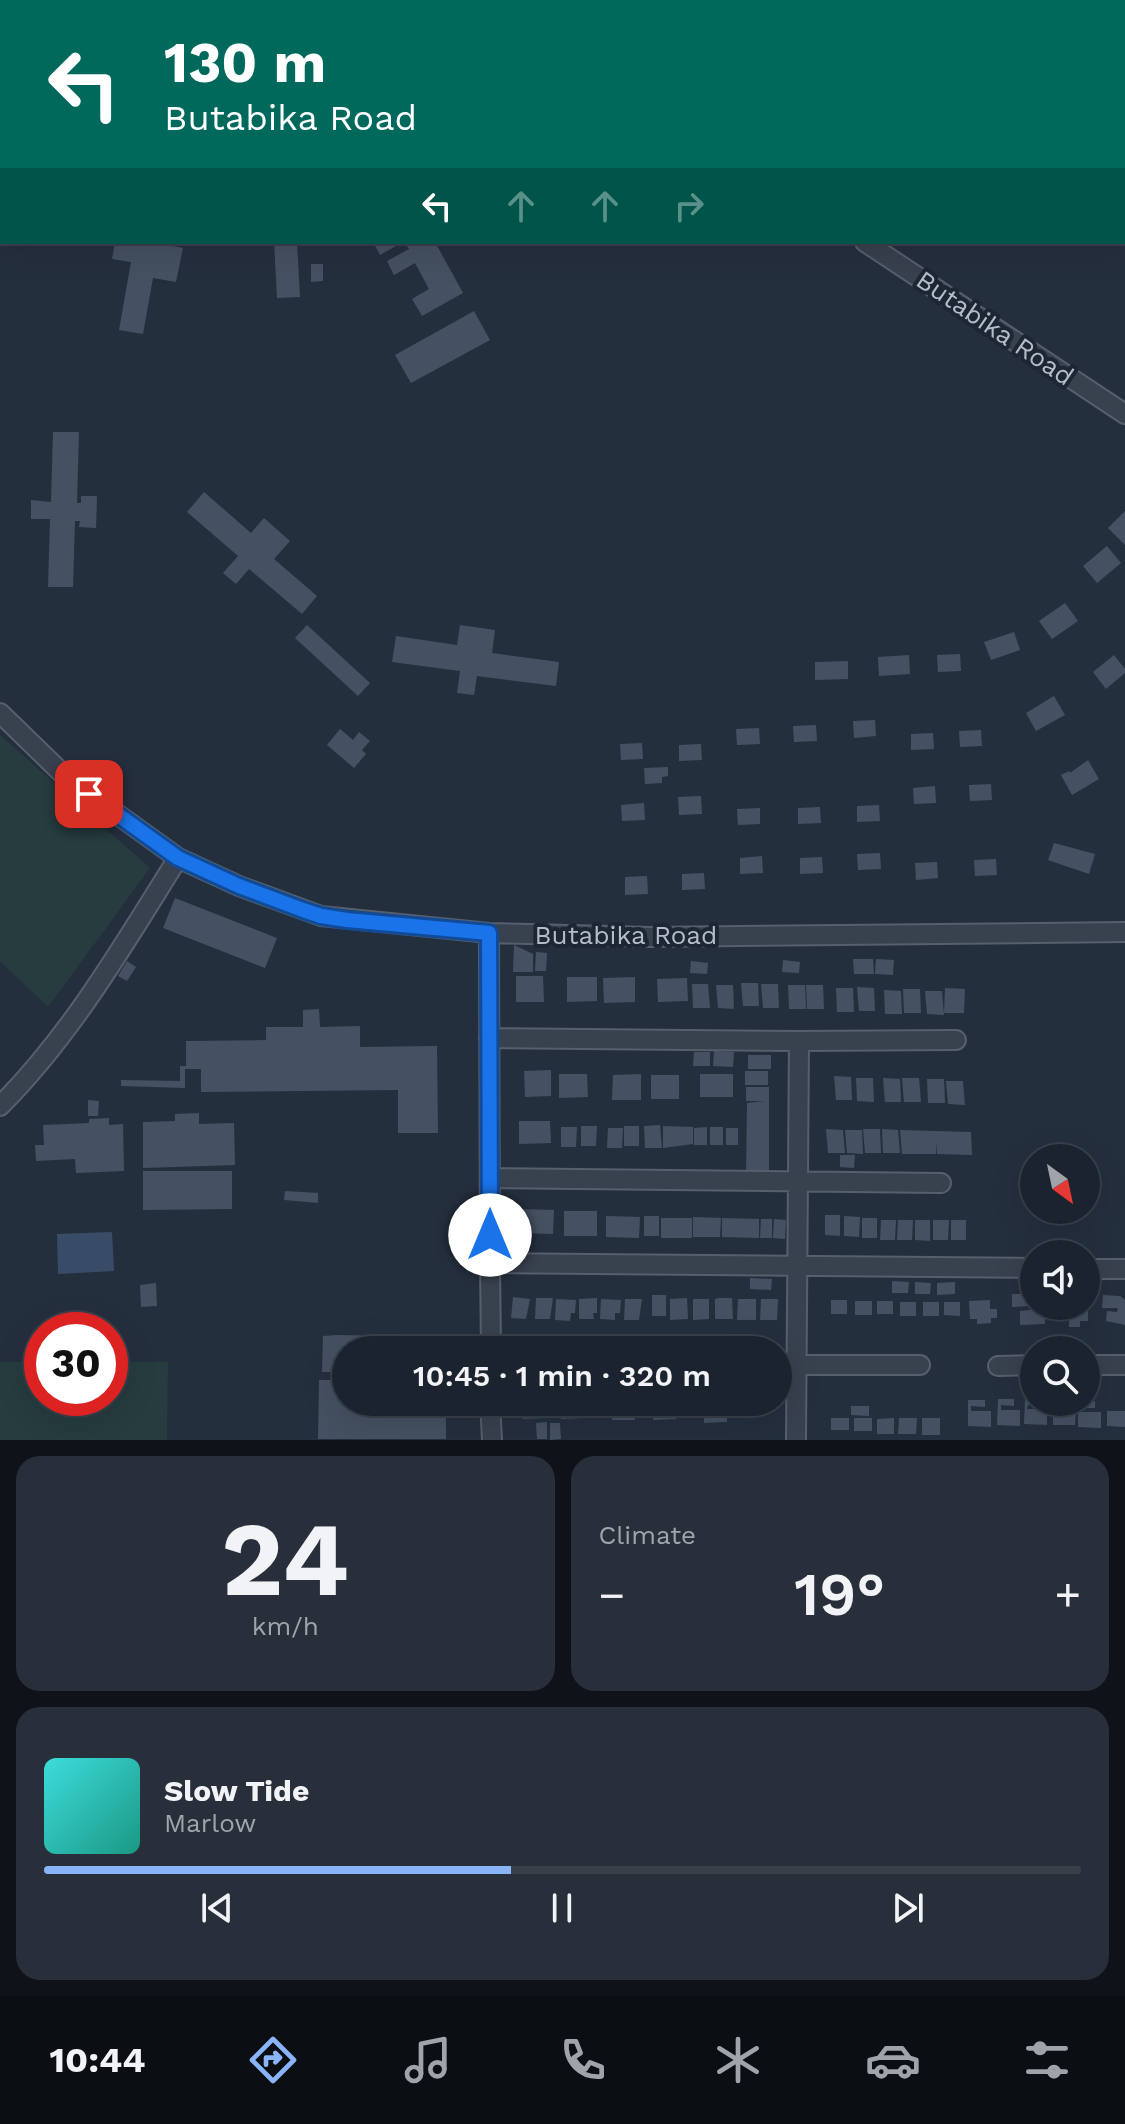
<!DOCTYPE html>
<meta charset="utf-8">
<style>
:root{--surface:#1b232e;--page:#282f3a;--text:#f1f3f6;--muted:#a0a4aa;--line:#39404a;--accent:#8ab4f8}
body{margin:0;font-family:"Work Sans",sans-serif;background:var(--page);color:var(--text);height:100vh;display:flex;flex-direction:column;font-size:30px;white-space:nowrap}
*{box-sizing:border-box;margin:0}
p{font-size:26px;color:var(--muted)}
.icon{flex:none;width:44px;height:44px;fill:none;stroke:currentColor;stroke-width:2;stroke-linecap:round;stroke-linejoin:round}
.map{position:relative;height:1440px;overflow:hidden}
.sheet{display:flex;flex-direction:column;gap:16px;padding:16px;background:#0f1319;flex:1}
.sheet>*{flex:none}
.banner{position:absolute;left:0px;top:0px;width:1126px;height:244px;box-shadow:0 8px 32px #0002,0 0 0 2px var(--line);background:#00695c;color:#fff;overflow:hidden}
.needle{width:52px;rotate:147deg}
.controls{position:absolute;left:1020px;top:1144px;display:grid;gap:16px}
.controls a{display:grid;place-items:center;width:80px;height:80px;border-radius:50%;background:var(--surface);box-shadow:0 8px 32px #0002,0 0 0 2px var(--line);font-size:40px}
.speed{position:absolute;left:24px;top:1312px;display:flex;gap:16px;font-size:40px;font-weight:700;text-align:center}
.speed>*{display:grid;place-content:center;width:104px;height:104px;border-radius:50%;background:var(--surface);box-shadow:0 8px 32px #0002,0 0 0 2px var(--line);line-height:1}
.speed .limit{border:12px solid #d22;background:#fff;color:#111}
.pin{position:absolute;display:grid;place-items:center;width:68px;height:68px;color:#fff;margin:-34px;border-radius:16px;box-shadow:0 4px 12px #0006}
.me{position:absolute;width:88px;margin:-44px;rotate:0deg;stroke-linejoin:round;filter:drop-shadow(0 0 6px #0008)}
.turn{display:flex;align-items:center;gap:28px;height:168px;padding:0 32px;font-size:36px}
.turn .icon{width:104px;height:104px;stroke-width:2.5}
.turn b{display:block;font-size:56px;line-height:68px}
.lanes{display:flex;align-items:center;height:76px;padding:0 32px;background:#0003;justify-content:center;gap:40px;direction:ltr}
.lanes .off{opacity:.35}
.big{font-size:60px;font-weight:600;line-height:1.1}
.sheet .tile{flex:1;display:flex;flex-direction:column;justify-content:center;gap:12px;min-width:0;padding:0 28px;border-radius:24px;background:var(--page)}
.sheet .dial{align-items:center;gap:0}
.dial b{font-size:104px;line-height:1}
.song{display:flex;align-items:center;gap:24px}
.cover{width:96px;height:96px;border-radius:12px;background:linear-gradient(135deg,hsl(180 70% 55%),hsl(170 70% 35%))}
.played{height:8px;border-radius:4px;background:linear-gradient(90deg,var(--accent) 45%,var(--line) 45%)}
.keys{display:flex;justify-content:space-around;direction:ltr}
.heat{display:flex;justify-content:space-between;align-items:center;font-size:44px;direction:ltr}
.sheet .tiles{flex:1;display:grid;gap:16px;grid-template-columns:1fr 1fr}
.tile:last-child{grid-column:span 2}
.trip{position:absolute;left:332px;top:1336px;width:460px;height:80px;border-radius:40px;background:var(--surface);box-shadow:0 8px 32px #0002,0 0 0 2px var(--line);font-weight:600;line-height:80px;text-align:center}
.tabs{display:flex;height:128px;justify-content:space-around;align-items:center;background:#0b0e12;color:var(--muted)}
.tabs .icon{width:56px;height:56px}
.tabs .on{color:var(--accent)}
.tabs b{font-size:36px;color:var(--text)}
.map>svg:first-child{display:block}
</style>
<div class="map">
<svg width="1125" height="1440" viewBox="0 0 1125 1440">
<rect width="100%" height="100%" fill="#242f3e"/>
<!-- green -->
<path fill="#263c3f" d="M0,735L150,868L48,1007L0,961Z
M0,1362H42V1398H110V1362H168L167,1440H0Z"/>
<!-- water -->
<path fill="#394c67" d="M112,1232L114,1271L58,1274L57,1234Z"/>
<!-- building -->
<path fill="#455162" d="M115,242L136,245L137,242H164V244L183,248L176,282L153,278L143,334L119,330L131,262L112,259Z
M274,242H297L300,297L277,298Z
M373,242H403L380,255Z
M404,242H435L463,293L422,316L412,299L429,289L415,263L394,275L387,261L409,249Z
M311,264H323V281L311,282Z
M474,311L490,340L411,383L395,355Z
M53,432H79L77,503H81V496H97L96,528L79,527L80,521H75L73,587H48L50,519H31V500L51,502Z
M204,492L251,533L264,518L290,541L274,559L317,596L302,614L249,569L236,584L223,573L238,556L187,512Z
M1125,511V545L1108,528Z
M1107,546L1121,563L1097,583L1083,566Z
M1065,603L1078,621L1052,639L1039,621Z
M307,625L370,683L358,696L295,638Z
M460,625L495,630L492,653L559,662L556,686L477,676L474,695L457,693L460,671L392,662L396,636L457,645Z
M1014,632L1020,650L991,660L984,642Z
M960,654L961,671L938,672L937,655Z
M909,655L910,674L879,676L878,657Z
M1114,655L1125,669V673L1106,689L1093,672Z
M848,661V679L815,680V662Z
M1054,696L1065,715L1036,731L1026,713Z
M875,720L876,736L854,738L853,721Z
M816,725L817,741L794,742L793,726Z
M759,728L760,744L737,745L736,729Z
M340,729L353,740L359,732L370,741L362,750L366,754L354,768L327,745Z
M981,730L982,746L960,747L959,731Z
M933,733L934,749L911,750V734Z
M642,743L643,759L621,760L620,744Z
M701,744L702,760L679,761V745Z
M1088,760L1099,779L1072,795L1061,775L1069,771L1070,773Z
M668,767V776L662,777V783L645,784L644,768Z
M991,784L992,800L970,801L969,785Z
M935,786L936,803L914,804L913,788Z
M701,796L702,814L679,815L678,797Z
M644,803L645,820L622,821L621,805Z
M879,805L880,821L857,822V806Z
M820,807L821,823L798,824V808Z
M760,808V824L738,825L737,809Z
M1054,843L1095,854L1089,874L1048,860Z
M880,853L881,869L858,870L857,854Z
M762,856L763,873L740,874V858Z
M822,857L823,873L800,874V858Z
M996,859L997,875L975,876L974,860Z
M937,862L938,878L916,880L915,863Z
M704,873L705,889L682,890V874Z
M647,876L648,894L625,895V877Z
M175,898L277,938L265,968L163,928Z
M514,945L533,954V972H513Z
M536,952L547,953L546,971H535Z
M853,959H873L874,974H854Z
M876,959L894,960L893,975L875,974Z
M783,960L800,962L799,973L782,972Z
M127,961L136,967L127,981L118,976Z
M691,961L708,963L707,974L690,973Z
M516,976H543L544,1002H516Z
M567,977H597V1001L567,1002Z
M635,977V1002L604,1003L603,978Z
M687,978L688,1001L658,1002L657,979Z
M741,983H758L759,1006H743Z
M692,984H708L710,1008H693Z
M761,984H778L779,1008H763Z
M716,985H733L734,1009L718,1008Z
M788,985H805L806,1009H789Z
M806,985H823L824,1009H807Z
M857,987L874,988L875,1011H859Z
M836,988H853L854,1012H837Z
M945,988L965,989L964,1013H944Z
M903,989H920L921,1013H904Z
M884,990L901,991L902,1014H885Z
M925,991H942L944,1015L927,1014Z
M319,1009L320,1027L360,1026V1047L437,1046L438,1133H398V1090L201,1092V1069H185V1088L121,1086V1080L180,1081V1066H186V1041L266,1040V1027H303V1010Z
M714,1051L734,1052L733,1067L713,1066Z
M694,1052H710V1066H693Z
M748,1055H771V1069H748Z
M551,1070V1096L525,1097L524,1071Z
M745,1071H768V1085H745Z
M559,1074H587L588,1097L559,1098Z
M641,1074V1100H612L613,1075Z
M700,1074H733V1097H700Z
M651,1075H679V1099H651Z
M834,1076L851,1077L852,1100H836Z
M856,1078H873L874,1102L857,1101Z
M883,1078L900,1079L901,1102H885Z
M902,1078H919L921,1102H904Z
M927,1079H944L945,1103H928Z
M946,1081H963L965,1105L948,1104Z
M746,1087H769V1176H746L747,1103L765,1101H746Z
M88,1100L99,1101L98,1116H88Z
M199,1113V1124L234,1123L235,1165L143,1168V1122L175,1121V1114Z
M109,1118V1125L123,1124L124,1171L76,1173L75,1159L36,1161L35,1145H44L43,1125L89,1123V1119Z
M519,1121H550L551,1143L519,1144Z
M660,1125L662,1148H645L644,1126Z
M581,1126H597L596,1146H581Z
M624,1126H639V1146H624Z
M663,1126L693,1127V1144L663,1148Z
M561,1127H577L576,1147H561Z
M707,1127V1145H694V1128Z
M710,1127H723V1145H710Z
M608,1128H623L622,1148H607Z
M726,1128H738V1145H726Z
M826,1129L843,1130L845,1153H828Z
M863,1129H880L881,1153H865Z
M882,1129L898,1130L900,1153H883Z
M845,1130H862L863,1154L847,1153Z
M900,1130L971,1132L972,1155L937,1154V1142L936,1154H902Z
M840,1155H855L854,1168L840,1167Z
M143,1171H232V1209L143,1210Z
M285,1191L318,1193V1203L284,1200Z
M520,1209L554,1210L553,1234L520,1233Z
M564,1211H597V1236H564Z
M825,1215H840V1236L825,1235Z
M606,1216L640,1217L639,1238L606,1237Z
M644,1216H659V1236H644Z
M844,1216L860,1217L859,1237L844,1236Z
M693,1217L721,1218L720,1237H693Z
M661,1218H692V1238H661Z
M722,1218L759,1219V1238L722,1237Z
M862,1218H877V1238H862Z
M761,1219H772V1238H760Z
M774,1219L786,1220L785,1239L773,1238Z
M881,1220H896L895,1240H880Z
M898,1220H913L912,1240H897Z
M915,1220H930V1241L915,1240Z
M933,1220H949L948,1240H933Z
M951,1220H966V1240H951Z
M750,1278L772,1279L771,1290L750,1289Z
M892,1281L909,1282L908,1293H892Z
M915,1282L931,1283L930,1294H915Z
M955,1282V1294L937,1295V1283Z
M156,1283L157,1306L141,1307L140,1285Z
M1012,1294H1034V1306H1053L1054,1319H1045V1324L1020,1325V1311L1030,1310V1306L1012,1307Z
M652,1295H666V1316H652Z
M1103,1295L1120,1296L1125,1300V1325L1106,1321L1107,1311L1117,1312L1118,1308H1102Z
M513,1297L530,1299L526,1319L511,1318Z
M536,1298H553L550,1319H535Z
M597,1298V1313H593L594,1319H579V1299Z
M687,1298L688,1319L670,1320V1299Z
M718,1298H732L733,1319H715V1299Z
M556,1299L576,1300L575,1313H571L570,1321L555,1320Z
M601,1299L621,1300L620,1313H615V1320L600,1319Z
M625,1299H642L639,1320H624Z
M693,1299H709V1319L693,1320Z
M738,1299H756V1320H737Z
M761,1299H778L777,1320H760Z
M831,1300H847V1314H831Z
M990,1300V1309H997V1318H991V1323L977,1324V1319H970L969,1301Z
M855,1301H872V1315H855Z
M877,1301H893V1314H877Z
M900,1302H916V1316H900Z
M923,1302H939V1316H923Z
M944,1302H960V1316L944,1315Z
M1060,1306H1083V1311H1088V1321H1080V1327H1069V1320H1060Z
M336,1335L400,1336V1340H444V1350H346L345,1372H322L323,1336Z
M319,1380H346V1402H350V1411H398V1406H419L418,1411H428V1402H446V1439H318Z
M1025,1398H1034V1402H1041V1405H1028L1027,1409H1047V1425L1024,1424Z
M998,1399H1014V1406L1001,1405V1410H1020V1426L997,1425Z
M968,1400H985V1407L971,1406V1411H991V1427L968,1426Z
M1095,1401V1408H1081V1412H1101V1428L1078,1427V1402Z
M522,1402H545L546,1418L523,1419Z
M561,1402H584V1418L561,1419Z
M612,1402H635V1420H612Z
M653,1402H676V1419L653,1420Z
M704,1402H727V1422L704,1423Z
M1053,1402H1069V1405H1056V1410H1076L1075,1425H1053Z
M851,1406H869V1416L851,1415Z
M1107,1411H1125V1427L1107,1426Z
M831,1418H849V1430H831Z
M854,1418H872V1431H854Z
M894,1418V1434H877V1419Z
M899,1418H917L916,1434H898Z
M922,1418H940V1435H922Z
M547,1422V1439H537L536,1423Z
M550,1423H560L561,1439L550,1440Z"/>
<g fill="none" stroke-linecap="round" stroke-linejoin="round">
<defs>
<path id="minor" d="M865,242L1125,414
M0,713L67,778L178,858L239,886L321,916L489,933L650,937L1125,932
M489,933L490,1263L1034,1268
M489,1038L799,1041L796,1440
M799,1041L956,1040
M0,1106C72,1034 124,944 178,858
M490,1178L941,1183
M490,1263L491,1350
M1086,1269H1125
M778,1365H920
M1086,1365H1125
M998,1366L1034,1365
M490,1402L492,1440"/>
</defs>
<!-- minor casing -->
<use href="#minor" stroke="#565f6c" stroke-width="22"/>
<!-- minor -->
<use href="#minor" stroke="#38414e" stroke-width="18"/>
</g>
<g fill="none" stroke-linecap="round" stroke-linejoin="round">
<defs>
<path id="route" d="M89,794L178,858L239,886L303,910L321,916L347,920L489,933L490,1235"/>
</defs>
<!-- route casing -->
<use href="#route" stroke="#114b97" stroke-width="20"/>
<!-- route -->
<use href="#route" stroke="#1a73e8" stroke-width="14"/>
</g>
<g text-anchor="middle" stroke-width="8" stroke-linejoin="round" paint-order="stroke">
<!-- street labels -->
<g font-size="26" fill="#b4bcc9" stroke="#1d2633">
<text transform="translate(995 328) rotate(34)" y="9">Butabika Road</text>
<text x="626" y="944">Butabika Road</text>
</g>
</g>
</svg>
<div class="controls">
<a><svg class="needle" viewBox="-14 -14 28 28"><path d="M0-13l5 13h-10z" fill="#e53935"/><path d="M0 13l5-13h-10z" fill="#a0a4aa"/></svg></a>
<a><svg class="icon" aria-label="sound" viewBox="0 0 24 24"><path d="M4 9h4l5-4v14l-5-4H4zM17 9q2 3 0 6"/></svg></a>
<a><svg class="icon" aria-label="search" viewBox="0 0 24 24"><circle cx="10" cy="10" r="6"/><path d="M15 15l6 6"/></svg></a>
</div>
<div class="speed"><div class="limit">30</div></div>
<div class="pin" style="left:89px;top:794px;background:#d93025"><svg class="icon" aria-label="arrive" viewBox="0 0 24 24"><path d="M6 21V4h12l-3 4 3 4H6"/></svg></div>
<svg class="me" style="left:490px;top:1235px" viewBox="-20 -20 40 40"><circle r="19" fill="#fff"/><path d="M0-13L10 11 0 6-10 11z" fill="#1a73e8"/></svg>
<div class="trip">10:45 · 1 min · 320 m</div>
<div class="banner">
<div class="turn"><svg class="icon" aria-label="left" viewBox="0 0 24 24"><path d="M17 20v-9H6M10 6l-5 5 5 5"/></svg><div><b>130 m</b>Butabika Road</div></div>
<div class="lanes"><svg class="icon" aria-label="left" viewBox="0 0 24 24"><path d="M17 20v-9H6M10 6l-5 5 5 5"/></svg><svg class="icon off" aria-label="ahead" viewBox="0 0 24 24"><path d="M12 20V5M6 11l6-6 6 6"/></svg><svg class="icon off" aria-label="ahead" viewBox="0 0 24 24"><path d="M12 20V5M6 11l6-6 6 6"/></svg><svg class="icon off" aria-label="right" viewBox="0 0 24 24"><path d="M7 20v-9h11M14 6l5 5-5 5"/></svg></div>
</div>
</div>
<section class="sheet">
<div class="tiles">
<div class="tile dial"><b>24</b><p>km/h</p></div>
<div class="tile"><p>Climate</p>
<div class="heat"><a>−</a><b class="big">19°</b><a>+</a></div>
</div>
<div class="tile">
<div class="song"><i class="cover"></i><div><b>Slow Tide</b><p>Marlow</p></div></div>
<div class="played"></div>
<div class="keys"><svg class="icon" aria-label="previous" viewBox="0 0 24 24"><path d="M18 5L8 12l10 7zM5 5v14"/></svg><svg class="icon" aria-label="pause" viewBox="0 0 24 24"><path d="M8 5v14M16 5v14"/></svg><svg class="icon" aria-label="next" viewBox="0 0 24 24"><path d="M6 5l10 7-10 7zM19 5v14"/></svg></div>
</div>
</div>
</section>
<nav class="tabs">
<b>10:44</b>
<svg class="icon on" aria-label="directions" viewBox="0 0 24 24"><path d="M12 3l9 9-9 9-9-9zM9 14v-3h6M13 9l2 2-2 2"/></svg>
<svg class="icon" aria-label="music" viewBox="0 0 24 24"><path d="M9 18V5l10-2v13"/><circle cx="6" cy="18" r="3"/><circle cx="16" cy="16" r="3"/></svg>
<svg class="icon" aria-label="phone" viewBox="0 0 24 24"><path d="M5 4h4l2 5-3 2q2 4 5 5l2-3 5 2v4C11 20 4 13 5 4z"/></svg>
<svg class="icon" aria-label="climate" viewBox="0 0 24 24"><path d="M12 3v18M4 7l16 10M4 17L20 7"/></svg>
<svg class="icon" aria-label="car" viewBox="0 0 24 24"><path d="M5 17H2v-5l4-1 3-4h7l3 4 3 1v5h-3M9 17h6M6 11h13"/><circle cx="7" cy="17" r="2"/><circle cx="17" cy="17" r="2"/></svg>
<svg class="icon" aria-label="filters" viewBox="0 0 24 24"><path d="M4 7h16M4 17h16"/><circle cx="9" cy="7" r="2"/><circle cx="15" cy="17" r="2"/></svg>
</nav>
